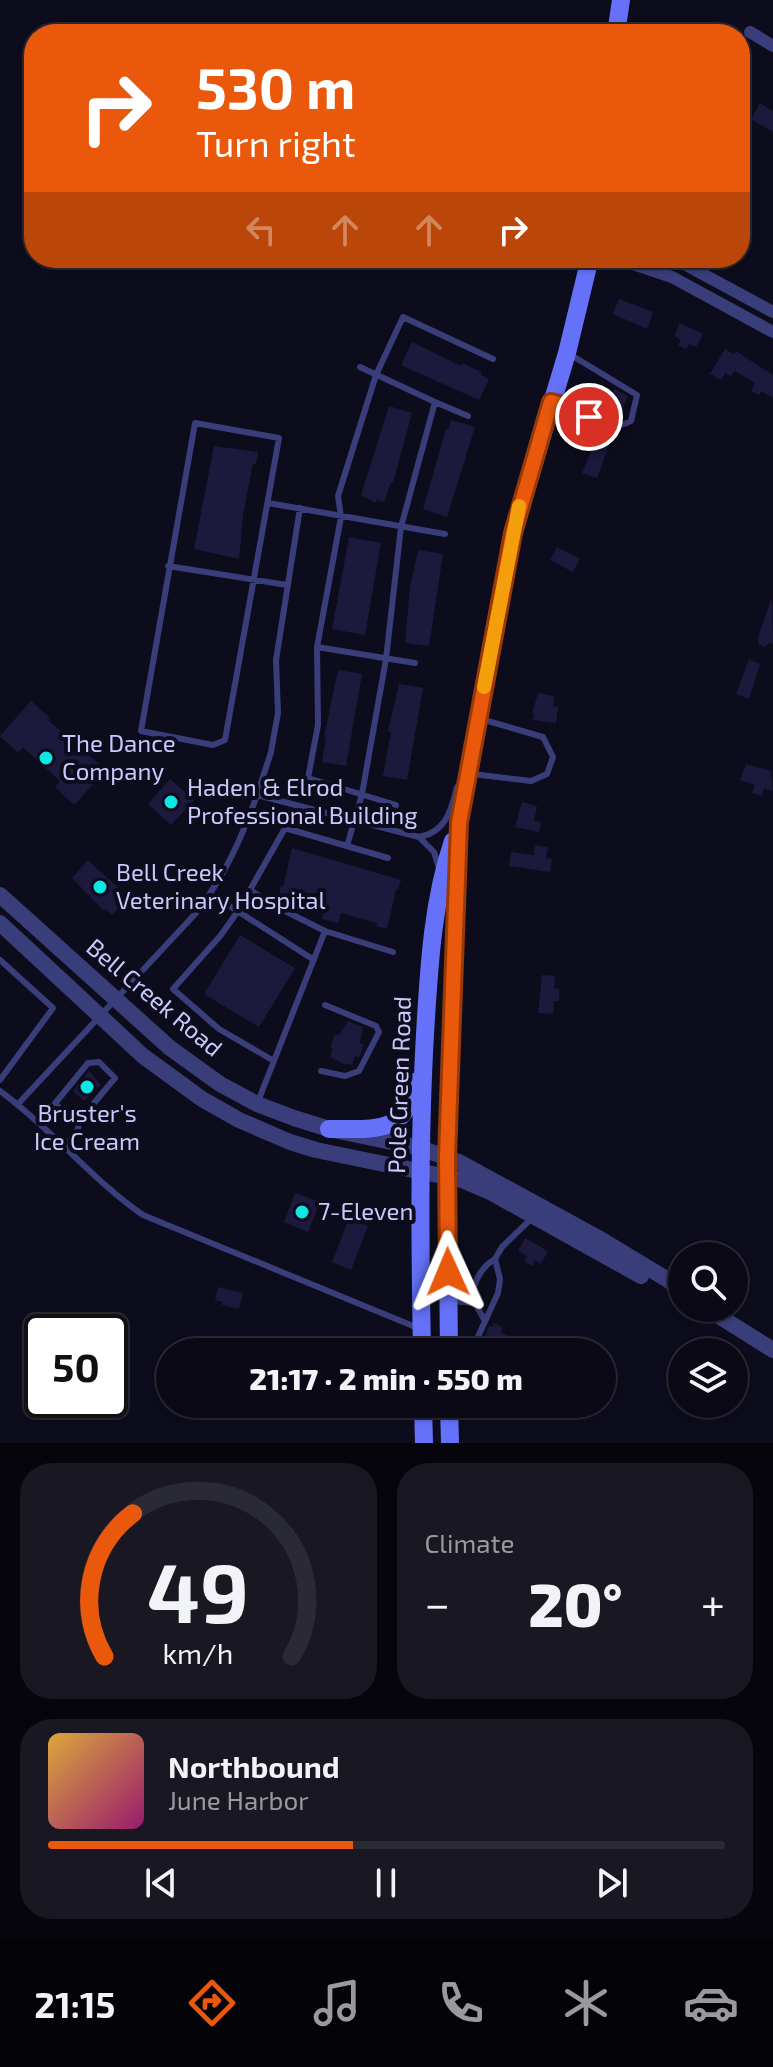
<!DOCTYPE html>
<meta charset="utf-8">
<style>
:root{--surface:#0a0915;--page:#181722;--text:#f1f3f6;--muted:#999aa0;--line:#2a2a34;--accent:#ea580c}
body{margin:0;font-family:"Exo 2",sans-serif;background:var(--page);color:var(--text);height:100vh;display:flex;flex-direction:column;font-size:30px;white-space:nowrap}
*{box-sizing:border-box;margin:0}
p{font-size:26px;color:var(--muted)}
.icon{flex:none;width:44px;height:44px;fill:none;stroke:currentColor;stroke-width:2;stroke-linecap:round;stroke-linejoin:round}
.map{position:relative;height:1443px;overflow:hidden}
.details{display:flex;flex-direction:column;gap:20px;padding:20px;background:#06050c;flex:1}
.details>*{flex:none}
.guide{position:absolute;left:24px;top:24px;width:726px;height:244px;border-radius:32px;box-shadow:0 2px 6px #0004,0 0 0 2px var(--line);background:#ea580c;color:#fff;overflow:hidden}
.controls{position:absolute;left:668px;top:1242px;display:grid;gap:16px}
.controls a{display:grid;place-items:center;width:80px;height:80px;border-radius:50%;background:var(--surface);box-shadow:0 2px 6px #0004,0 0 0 2px var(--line);font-size:40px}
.speed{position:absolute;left:24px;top:1314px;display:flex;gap:16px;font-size:40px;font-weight:700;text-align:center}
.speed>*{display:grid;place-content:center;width:104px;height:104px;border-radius:50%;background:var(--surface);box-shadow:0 2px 6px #0004,0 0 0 2px var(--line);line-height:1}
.speed .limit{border:4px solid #111;border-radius:12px;background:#fff;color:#111}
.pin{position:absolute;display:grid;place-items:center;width:68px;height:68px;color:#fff;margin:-34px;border:4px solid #fff;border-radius:50%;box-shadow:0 2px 8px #0007}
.me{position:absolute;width:88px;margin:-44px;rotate:359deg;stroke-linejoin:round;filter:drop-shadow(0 0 6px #0008)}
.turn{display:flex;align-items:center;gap:28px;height:168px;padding:0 40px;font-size:36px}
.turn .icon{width:104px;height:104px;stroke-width:2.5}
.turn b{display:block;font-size:56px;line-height:68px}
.lanes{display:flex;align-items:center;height:76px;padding:0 40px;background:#0003;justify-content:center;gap:40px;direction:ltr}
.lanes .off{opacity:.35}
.big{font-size:60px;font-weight:800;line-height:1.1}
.details .widget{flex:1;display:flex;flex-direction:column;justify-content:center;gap:12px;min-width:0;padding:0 28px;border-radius:32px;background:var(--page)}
.details .dial{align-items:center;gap:0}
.dial svg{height:208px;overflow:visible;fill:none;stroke:var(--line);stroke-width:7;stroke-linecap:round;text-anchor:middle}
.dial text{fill:var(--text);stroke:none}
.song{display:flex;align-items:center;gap:24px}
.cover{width:96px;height:96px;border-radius:12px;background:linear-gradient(135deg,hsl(40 70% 55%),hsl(320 70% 35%))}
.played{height:8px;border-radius:4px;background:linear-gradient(90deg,var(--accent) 45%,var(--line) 45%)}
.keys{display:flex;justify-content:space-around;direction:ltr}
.heat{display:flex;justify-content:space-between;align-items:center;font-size:44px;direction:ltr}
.details .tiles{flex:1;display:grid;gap:20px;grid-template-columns:1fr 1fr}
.widget:last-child{grid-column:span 2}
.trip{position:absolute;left:156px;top:1338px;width:460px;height:80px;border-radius:40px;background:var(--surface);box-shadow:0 2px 6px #0004,0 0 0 2px var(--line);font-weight:800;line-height:80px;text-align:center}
.tabs{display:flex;height:128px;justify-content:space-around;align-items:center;background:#040408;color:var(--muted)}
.tabs .icon{width:56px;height:56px}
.tabs .current{color:var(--accent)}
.tabs b{font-size:36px;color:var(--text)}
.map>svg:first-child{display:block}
</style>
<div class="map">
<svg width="773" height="1443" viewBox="0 0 773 1443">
<rect width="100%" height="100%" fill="#0d0c1c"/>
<!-- building -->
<path fill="#1c193c" d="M760,103L773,111V132L751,119Z
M619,299L653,312L647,329L613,314Z
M680,323L703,334L696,347L689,344L686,349L678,345L681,340L674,336Z
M412,342L461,366L462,363L481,372V375L489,379L479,400L401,365Z
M725,349L734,354L736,351L773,375V398L761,391L759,395L751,391L755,383L735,371L731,376L725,373L721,380L710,374Z
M614,389L628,396L619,419H613L604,416Z
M389,406L412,413L393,483L391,482L384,502L377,500L376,503L361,495Z
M451,420L475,427L447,517L423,509L446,429L448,430Z
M597,437L610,442L597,478L582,473Z
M214,446L258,452L256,464L253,463L243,515L239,559L194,549Z
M349,537L381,543L365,635L332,629Z
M557,547L580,559L573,572L550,560Z
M418,550L443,554L429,646L405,643L410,587Z
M772,597L773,644L768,643L766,647L758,644L759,640H757Z
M749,659L760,664L749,699L736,694Z
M338,670L362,674L346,766L322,762L326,737H324Z
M399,684L423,688L407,780L383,776L391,732L388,731Z
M538,693L554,696L553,706L558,707L556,723L533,720L534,714H532Z
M31,701L50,718L48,720L106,770L74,805L55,787L60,781L23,747L18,753L0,736Z
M746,764L771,771L773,791L764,788L762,796L752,793L755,785L740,780Z
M170,779L194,800L171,825L148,804Z
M522,802L537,806L534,821L541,822L539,832L515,827Z
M535,845L548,847L546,858L552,859L550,872L509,866L511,852L534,855Z
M292,848L401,880L398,890H396L387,929L376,926L377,923L341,913L338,923L322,919L325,908L278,897L281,886L283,887Z
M88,860L128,897L112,915L105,909L104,911L72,878Z
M240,935L295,968L259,1027L204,994Z
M542,975L555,976L554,988L559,989V1001H554L553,1014L538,1013Z
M348,1021L363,1027L360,1043L364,1044L359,1058L355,1056L352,1065L347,1063L346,1065L330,1057L333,1048L330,1047L335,1034L339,1035Z
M89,1071L101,1085L84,1101L73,1091Z
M295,1193L320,1202L308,1232L284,1222Z
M349,1219L368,1226L351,1270L332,1262Z
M525,1238L548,1251L541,1264L535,1260L532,1266L524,1261L527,1256L518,1251Z
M218,1287L243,1293L239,1309L222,1305L223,1302L215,1300Z
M494,1323L503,1328L500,1332L512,1338L506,1351L494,1345L492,1350L482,1345L489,1326L492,1327Z"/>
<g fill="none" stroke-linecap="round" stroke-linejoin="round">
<!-- service -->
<path stroke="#393d79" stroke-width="6" d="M435,402L468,416
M555,403C581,410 604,436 631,421L637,395L571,355
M195,423L279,438L225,740L213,745L141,731Z
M268,503L445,534
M168,566L287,585
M317,647L415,663
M472,774L531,781L547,774L553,757L543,737L481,719
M257,795L271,752L278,713L276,660L300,508
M396,805L308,778L318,725L317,647L341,517L338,496L376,375L403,317L493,359
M419,837C446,832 451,811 457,787
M347,846L362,794L386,659L401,527L435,402L360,367
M388,858L285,828L250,890L279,908L325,931L393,952
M211,894L314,960
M238,911L221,935L173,989L219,1029L274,1061
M0,960L53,1008L0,1080
M321,1071L345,1076L359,1071L379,1032L376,1026L325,1005
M0,1091C51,1128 91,1179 143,1215L418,1328
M18,1104L196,913C225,875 241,840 257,795L419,837L434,852L439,868
M55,1104L79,1125
M257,1104L325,931
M39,1123L88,1063L99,1062L115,1078L79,1121L78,1129L65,1146
M452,1301L475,1303L485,1321
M470,1301C474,1284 479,1268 495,1259
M452,1344L476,1341L498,1293L500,1279L495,1259L502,1247L533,1217"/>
<!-- minor -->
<path stroke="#393d79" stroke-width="12" d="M750,32L773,46
M615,258L672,277L773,332
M673,258L773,312"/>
<!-- tertiary -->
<path stroke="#393d79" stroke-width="16" d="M0,895L170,1048L220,1084L257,1104L294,1118L329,1129L420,1148L459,1162L602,1240L668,1280L682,1291
M0,923L143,1056L202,1099L239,1120L290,1142L316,1150L462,1180L492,1193L641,1276
M706,1308L773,1350"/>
<!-- secondary -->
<path stroke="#6471f8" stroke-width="18" d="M616,34L621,0
M329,1129C370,1128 409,1137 413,1082
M422,1352C420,1246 419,1140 425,1034C429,969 432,903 453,841
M449,1352L447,1156L459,823L513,533L567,353L590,258
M423,1404L424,1443
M449,1404L450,1443"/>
</g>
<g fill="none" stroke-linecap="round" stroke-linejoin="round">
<defs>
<path id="route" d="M448,1272L447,1156L459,823L513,533L551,402L569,407L589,417"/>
</defs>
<!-- route casing -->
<use href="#route" stroke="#983908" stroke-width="20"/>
<!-- route -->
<use href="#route" stroke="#ea580c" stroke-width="14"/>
<!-- slow -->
<path stroke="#f59e0b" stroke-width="14" d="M484,687L519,506"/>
</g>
<!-- markers -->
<g fill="#0ae7e5" stroke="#0d0c1c" stroke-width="3">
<circle cx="46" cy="758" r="8"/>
<circle cx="171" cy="802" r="8"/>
<circle cx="100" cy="887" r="8"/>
<circle cx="87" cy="1087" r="8"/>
<circle cx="302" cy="1212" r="8"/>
</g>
<g text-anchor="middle" stroke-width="8" stroke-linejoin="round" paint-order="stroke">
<!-- poi labels -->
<g font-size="24" fill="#c9c9fd" stroke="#0d0c1c" text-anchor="start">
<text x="62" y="752">The Dance<tspan x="62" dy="28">Company</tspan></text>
<text x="187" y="796">Haden &amp; Elrod<tspan x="187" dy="28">Professional Building</tspan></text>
<text x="116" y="881">Bell Creek<tspan x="116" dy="28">Veterinary Hospital</tspan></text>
<text x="87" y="1122" text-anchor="middle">Bruster's<tspan x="87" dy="28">Ice Cream</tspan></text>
<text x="318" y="1220">7-Eleven</text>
</g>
<!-- street labels -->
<g font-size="24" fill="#c9c9fd" stroke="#0d0c1c">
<text transform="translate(154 998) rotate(40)" y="8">Bell Creek Road</text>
<text transform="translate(400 1085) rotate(-88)" y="8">Pole Green Road</text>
</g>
</g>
</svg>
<div class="controls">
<a><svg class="icon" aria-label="search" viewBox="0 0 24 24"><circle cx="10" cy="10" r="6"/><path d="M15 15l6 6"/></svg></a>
<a><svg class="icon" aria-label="layers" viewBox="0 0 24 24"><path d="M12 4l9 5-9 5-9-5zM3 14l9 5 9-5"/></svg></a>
</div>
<div class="speed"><div class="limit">50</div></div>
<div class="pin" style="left:589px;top:417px;background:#d93025"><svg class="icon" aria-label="arrive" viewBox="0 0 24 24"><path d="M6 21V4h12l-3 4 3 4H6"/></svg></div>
<svg class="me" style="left:448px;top:1272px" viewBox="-20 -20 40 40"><path d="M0-17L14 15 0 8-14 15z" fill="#ea580c" stroke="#fff" stroke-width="4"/></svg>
<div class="trip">21:17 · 2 min · 550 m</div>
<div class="guide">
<div class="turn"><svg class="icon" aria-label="right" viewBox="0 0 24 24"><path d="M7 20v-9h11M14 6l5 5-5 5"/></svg><div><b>530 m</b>Turn right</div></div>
<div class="lanes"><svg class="icon off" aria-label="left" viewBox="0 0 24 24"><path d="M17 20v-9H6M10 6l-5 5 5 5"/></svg><svg class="icon off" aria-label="ahead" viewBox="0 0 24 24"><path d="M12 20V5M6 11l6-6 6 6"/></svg><svg class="icon off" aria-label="ahead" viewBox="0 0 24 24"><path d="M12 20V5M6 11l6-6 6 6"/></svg><svg class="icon" aria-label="right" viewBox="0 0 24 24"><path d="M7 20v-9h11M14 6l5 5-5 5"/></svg></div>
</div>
</div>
<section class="details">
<div class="tiles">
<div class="widget dial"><svg viewBox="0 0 100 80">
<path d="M14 69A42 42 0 1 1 86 69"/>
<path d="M14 69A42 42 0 0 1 25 14" stroke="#ea580c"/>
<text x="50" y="56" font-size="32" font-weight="700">49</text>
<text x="50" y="72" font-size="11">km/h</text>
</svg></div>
<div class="widget"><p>Climate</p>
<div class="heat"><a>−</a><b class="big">20°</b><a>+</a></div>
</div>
<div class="widget">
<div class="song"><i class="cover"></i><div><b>Northbound</b><p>June Harbor</p></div></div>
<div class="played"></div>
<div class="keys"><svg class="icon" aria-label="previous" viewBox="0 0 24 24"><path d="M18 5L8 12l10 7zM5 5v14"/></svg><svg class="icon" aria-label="pause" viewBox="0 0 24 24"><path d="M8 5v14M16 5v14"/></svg><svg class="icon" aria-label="next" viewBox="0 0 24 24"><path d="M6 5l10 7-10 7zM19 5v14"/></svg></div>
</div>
</div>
</section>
<nav class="tabs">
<b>21:15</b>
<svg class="icon current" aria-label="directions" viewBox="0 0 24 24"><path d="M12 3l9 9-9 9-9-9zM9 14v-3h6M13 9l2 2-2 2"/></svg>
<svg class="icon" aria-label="music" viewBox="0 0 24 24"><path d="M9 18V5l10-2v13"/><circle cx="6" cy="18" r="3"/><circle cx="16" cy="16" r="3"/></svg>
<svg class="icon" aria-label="phone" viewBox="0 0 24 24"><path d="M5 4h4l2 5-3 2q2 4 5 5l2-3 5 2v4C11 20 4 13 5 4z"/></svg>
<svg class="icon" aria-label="climate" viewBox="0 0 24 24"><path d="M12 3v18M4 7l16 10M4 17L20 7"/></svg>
<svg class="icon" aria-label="car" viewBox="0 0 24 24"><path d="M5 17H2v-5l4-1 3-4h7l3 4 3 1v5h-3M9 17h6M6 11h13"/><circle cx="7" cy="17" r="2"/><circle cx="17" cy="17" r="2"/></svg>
</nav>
